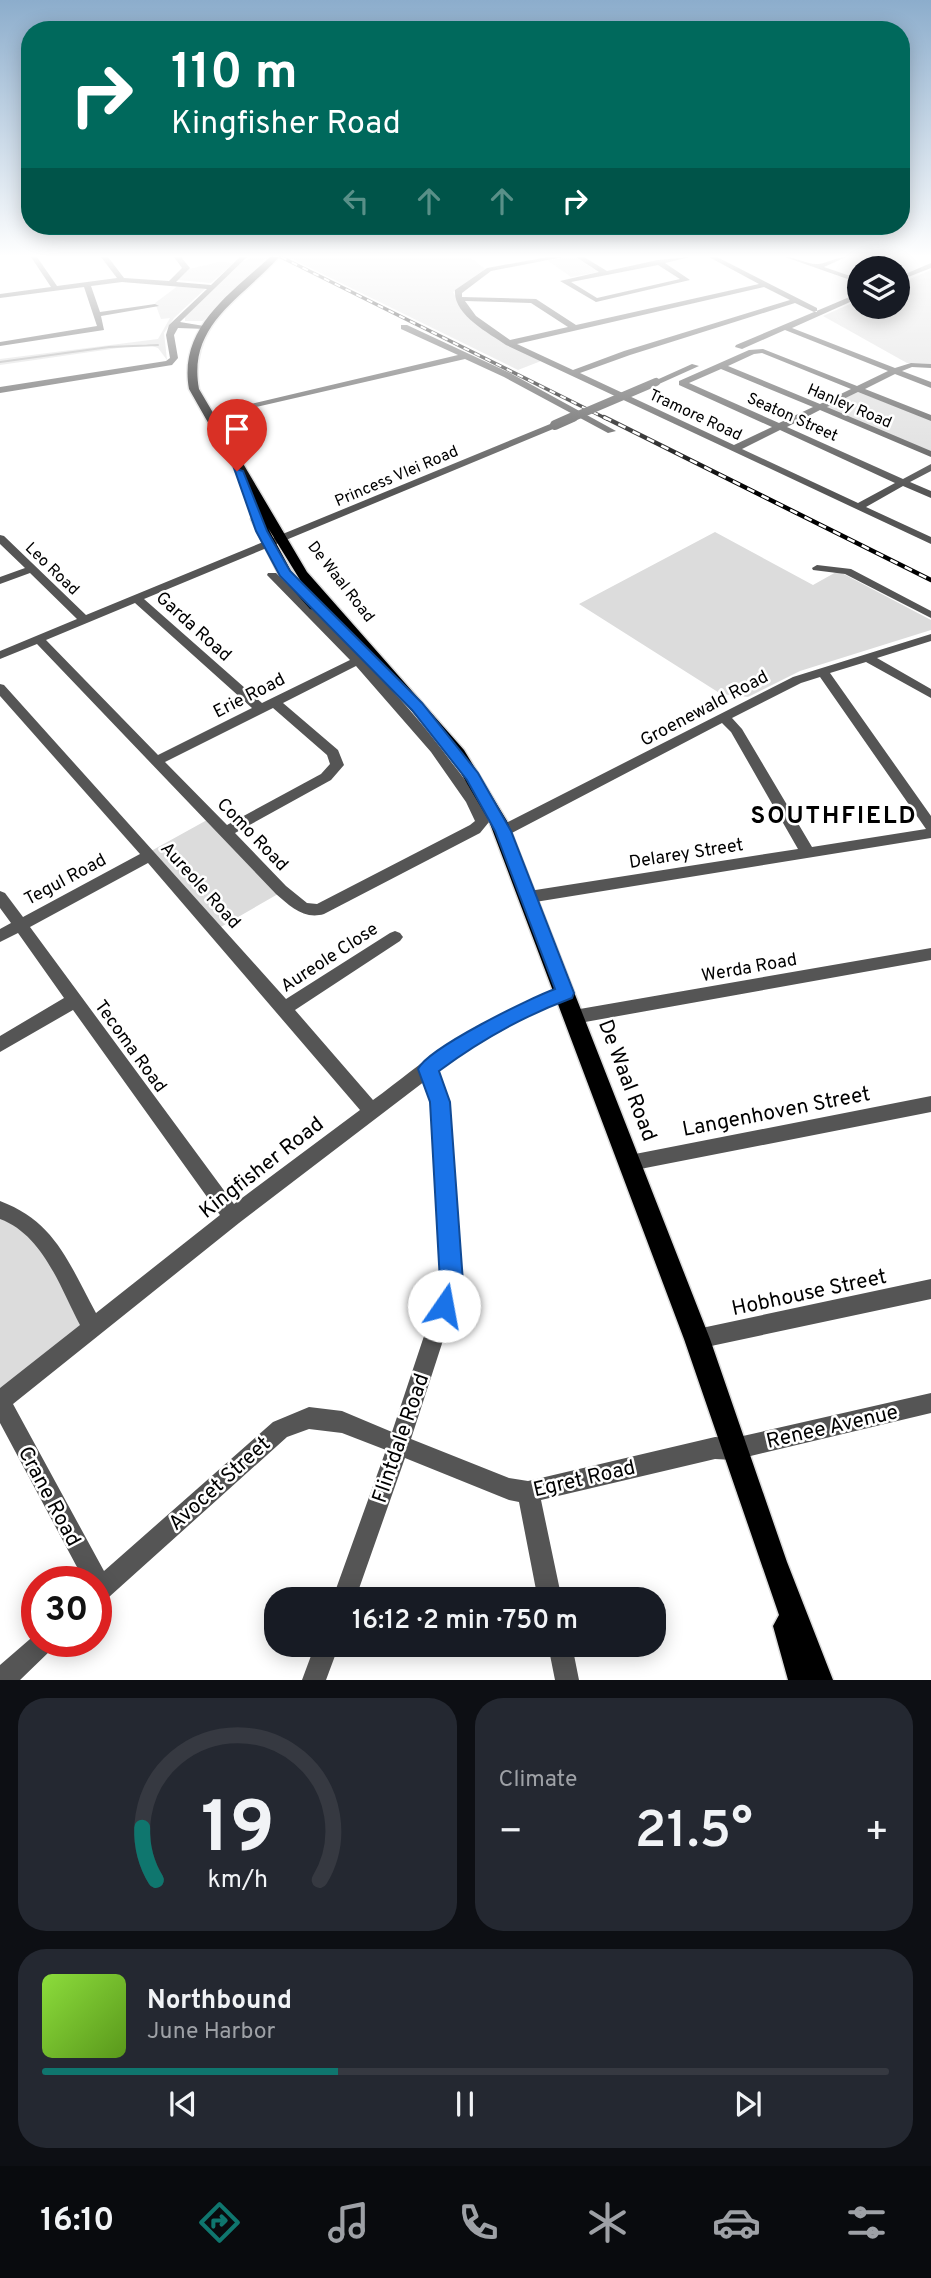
<!DOCTYPE html>
<meta charset="utf-8">
<style>
:root{--surface:#171b24;--page:#242831;--text:#f1f3f6;--muted:#9ea1a6;--line:#363941;--accent:#0f766e}
body{margin:0;font-family:Overpass,sans-serif;background:var(--page);color:var(--text);height:100vh;display:flex;flex-direction:column;font-size:26px;white-space:nowrap}
*{box-sizing:border-box;margin:0}
p{font-size:23px;color:var(--muted)}
.icon{flex:none;width:38px;height:38px;fill:none;stroke:currentColor;stroke-width:2;stroke-linecap:round;stroke-linejoin:round}
.map{position:relative;height:1680px;overflow:hidden}
.panel{display:flex;flex-direction:column;gap:18px;padding:18px;background:#0d0f14;flex:1}
.panel>*{flex:none}
.hud{position:absolute;left:21px;top:21px;width:889px;height:214px;border-radius:28px;box-shadow:0 4px 18px #0003;background:#00695c;color:#fff;overflow:hidden}
.buttons{position:absolute;left:847px;top:256px;display:grid;gap:14px}
.buttons a{display:grid;place-items:center;width:63px;height:63px;border-radius:50%;background:var(--surface);box-shadow:0 4px 18px #0003;font-size:35px}
.speed{position:absolute;left:21px;top:1566px;display:flex;gap:14px;font-size:35px;font-weight:700;text-align:center}
.speed>*{display:grid;place-content:center;width:91px;height:91px;border-radius:50%;background:var(--surface);box-shadow:0 4px 18px #0003;line-height:1}
.speed .limit{border:10px solid #d22;background:#fff;color:#111}
.pin{position:absolute;display:grid;place-items:center;width:60px;height:60px;color:#fff;margin:-72px -30px;border-radius:50% 50% 50% 0;rotate:-45deg;box-shadow:0 0 7px #0007}
.pin .icon{rotate:45deg}
.me{position:absolute;width:77px;margin:-38px;rotate:12deg;stroke-linejoin:round;filter:drop-shadow(0 0 5px #0008)}
.turn{display:flex;align-items:center;gap:24px;height:147px;padding:0 35px;font-size:32px}
.turn .icon{width:91px;height:91px;stroke-width:2.5}
.turn b{display:block;font-size:49px;line-height:60px}
.lanes{display:flex;align-items:center;height:66px;padding:0 35px;background:#0003;justify-content:center;gap:35px;direction:ltr}
.lanes .off{opacity:.35}
.big{font-size:52px;font-weight:600;line-height:1.1}
.panel .card{flex:1;display:flex;flex-direction:column;justify-content:center;gap:10px;min-width:0;padding:0 24px;border-radius:28px;background:var(--page)}
.panel .dial{align-items:center;gap:0}
.dial svg{height:182px;overflow:visible;fill:none;stroke:var(--line);stroke-width:7;stroke-linecap:round;text-anchor:middle}
.dial text{fill:var(--text);stroke:none}
.song{display:flex;align-items:center;gap:21px}
.cover{width:84px;height:84px;border-radius:10px;background:linear-gradient(135deg,hsl(90 70% 55%),hsl(90 70% 35%))}
.played{height:7px;border-radius:4px;background:linear-gradient(90deg,var(--accent) 35%,var(--line) 35%)}
.keys{display:flex;justify-content:space-around;direction:ltr}
.heat{display:flex;justify-content:space-between;align-items:center;font-size:38px;direction:ltr}
.panel .tiles{flex:1;display:grid;gap:18px;grid-template-columns:1fr 1fr}
.card:last-child{grid-column:span 2}
.trip{position:absolute;left:264px;top:1587px;width:402px;height:70px;border-radius:28px;background:var(--surface);box-shadow:0 4px 18px #0003;font-weight:600;line-height:70px;text-align:center}
.tabs{display:flex;height:112px;justify-content:space-around;align-items:center;background:#090b0e;color:var(--muted)}
.tabs .icon{width:49px;height:49px}
.tabs .active{color:var(--accent)}
.tabs b{font-size:32px;color:var(--text)}
.map>svg:first-child{display:block}
</style>
<div class="map">
<svg width="931" height="1680" viewBox="0 0 931 1680">
<rect width="100%" height="100%" fill="#fff"/>
<!-- green -->
<path fill="#dcdcdc" d="M253,257H267L203,321H185V317L242,262Z
M288,257H470L485,269L453,292L464,313L541,361L518,370Z
M576,257L598,272L571,277L547,260Z
M219,262L234,263L211,283L178,280L189,269Z
M931,270V364L907,363L823,316L859,300V306H898V284Z
M179,285L205,289L174,318L164,333L167,360L158,348L146,344L0,365V359L158,339L170,318L161,319L155,303Z
M858,392L931,420V452L828,409V406Z
M715,532L813,585L838,571L931,620V630L800,671L748,697L721,694L579,604Z
M207,820L278,894L219,928L151,851Z
M0,1210L21,1217L92,1326L0,1401Z"/>
<g fill="none" stroke-linecap="round" stroke-linejoin="round">
<!-- stream -->
<path stroke="#a3a3a3" stroke-width="2" d="M0,362L109,347L158,345"/>
<defs>
<path id="major" d="M270,257H279C242,299 187,324 199,389L307,572L464,750L507,821L710,1339L787,1562L833,1680H788L773,1626L779,1615L684,1339L489,821L452,758L322,606L315,610L310,609L278,573L251,519L261,516L189,389C178,328 230,294 270,257ZM268,528L302,583L291,571Z"/>
</defs>
<!-- major casing -->
<use href="#major" stroke="#dbdbdb" stroke-width="3"/>
<!-- minor -->
<path fill="#555" fill-rule="evenodd" d="M31,257H37L57,286L117,278L101,257H108L124,278L169,281L182,268L174,257H181L190,268L176,282L211,285L240,257H247L180,322L210,327L206,329L178,328L174,335L178,358L172,365L0,393V387L166,361L170,358L166,335L169,325L207,289L122,282L91,286L100,312L155,304L159,306L101,316L104,330L0,346V342L97,326L84,287L0,298V294L51,287Z
M548,257H563L491,271L462,293V297L536,299L576,325L759,284L709,257H717L817,308V312H814L795,303L630,355L580,373L734,445L772,427L679,385V381L749,350L763,349L857,386L888,371L785,330L742,349L735,347L736,345L859,293V298L792,328L895,368L911,363L931,364V368L912,367L902,371L931,382V388L895,374L865,389L931,415V421L858,392L827,407L931,451V457L820,410L787,427L903,479L931,464V471L910,482L931,491V498L903,486L866,507L931,537V544L506,345C489,333 453,315 455,290L487,268ZM764,287L790,300L624,351L573,370L517,344ZM465,301L531,303L568,327L510,340L476,316ZM762,353L851,389L820,404L728,366L754,354ZM721,369L813,407L779,423L689,383ZM780,430L895,483L858,503L742,449Z
M576,257H584L607,271L658,260L690,257L665,263L690,280L596,302L560,281L599,272ZM658,265L680,279L597,298L571,282Z
M785,257C796,257 808,265 818,264C828,263 836,257 846,257L824,267L859,279V283Z
M931,263V268L898,281V277Z
M401,325H407L510,373L616,431L608,433L504,377L465,359L208,418L204,415L458,355L401,329Z
M692,364L699,366L659,384L652,382Z
M555,422L559,425L558,427L144,599L262,703L350,660L267,575L268,573H276C337,633 401,693 452,763C466,781 481,800 489,822L480,833L324,914C304,920 290,906 276,894L37,644L0,659V651L77,619L30,573L0,584V577L25,568L0,544V535L4,536L86,615ZM135,603L252,708L158,755L46,640ZM356,666L431,752L466,802L475,821L470,825L317,904L307,903L286,886L235,833L331,780L344,765L338,750L283,703ZM273,708L327,755L330,764L321,774L227,825L165,762Z
M817,565L851,569L931,611V618L845,574L813,570L812,568Z
M931,634V641L877,658L931,689V698L866,662L830,673L931,816V838L529,903L524,901L522,897L524,893L529,891L798,849L731,732L722,723L508,835L503,836L496,831L498,827L793,677ZM820,677L926,829L812,847L742,729L732,718L801,683Z
M0,684L4,685L286,999L390,933L395,931L400,933L403,937L400,941L295,1010L373,1100C398,1082 422,1061 448,1045C466,1033 555,983 571,988L573,993L571,998C527,1014 474,1043 438,1071L449,1102L462,1282L411,1439L509,1478L528,1481L715,1437L734,1438L931,1393V1413L734,1460L715,1459L541,1500L562,1600H538L519,1502L509,1500L405,1458L355,1600H332L386,1450L342,1433L309,1429L287,1437L109,1597L96,1604V1582H85L0,1423V1388L80,1325C60,1287 43,1235 0,1219V1201C56,1222 69,1264 96,1313L220,1215L73,1010L0,1052V1036L64,998L18,933L0,942V929L11,923L0,908V891L5,893L23,917L140,854L0,696ZM148,863L360,1110L234,1204L30,927ZM425,1081L431,1102L442,1282L392,1432L342,1411L309,1407L273,1422L104,1571L13,1404L239,1223Z
M931,948V960L574,1024L568,1022L566,1017L568,1012L574,1010Z
M931,1096V1112L630,1171L624,1169L621,1163L624,1157L630,1155Z
M931,1279V1299L697,1349L690,1346L687,1339L690,1332L697,1329Z
M37,1633V1642H55L51,1650L20,1680H0V1665Z
M315,1645H339L326,1680H302Z
M548,1645H572L579,1680H555Z"/>
<!-- major -->
<use href="#major" fill="#000" fill-rule="evenodd"/>
<defs>
<path id="rail-far1" d="M281,257L607,419"/>
<path id="rail" d="M604,417L931,580"/>
</defs>
<!-- rail-far1 casing -->
<use href="#rail-far1" stroke="#000" stroke-width="3.5"/>
<!-- rail casing -->
<use href="#rail" stroke="#000" stroke-width="4.5"/>
<!-- rail-far1 -->
<use href="#rail-far1" stroke="#fff" stroke-width="2" stroke-dasharray="6" stroke-linecap="butt"/>
<!-- rail -->
<use href="#rail" stroke="#fff" stroke-width="2.5" stroke-dasharray="8" stroke-linecap="butt"/>
<!-- minor-bridge-far1 -->
<path stroke="#555" stroke-width="8" d="M569,419L656,382"/>
<!-- minor-bridge -->
<path stroke="#555" stroke-width="10" d="M555,425L573,417"/>
</g>
<!-- sky -->
<linearGradient id="sky" x2="0" y2="1"><stop stop-color="#8cadcc"/><stop offset="0.52" stop-color="#fff"/><stop offset="1" stop-color="#fff" stop-opacity="0"/></linearGradient>
<rect width="931" height="492" fill="url(#sky)"/>
<!-- route -->
<path fill="#1a73e8" stroke="#114b97" stroke-width="2" d="M234,468L243,471L267,531L290,571L422,703L478,773L511,831L574,993L572,998C526,1015 478,1042 439,1071L450,1102L463,1282L452,1313L444,1317L436,1313L433,1306L440,1282L430,1102L418,1069C428,1048 530,998 555,989L495,831L467,780L412,710L280,576L256,531Z"/>
<g text-anchor="middle" stroke-width="5" stroke-linejoin="round" paint-order="stroke">
<!-- far-street labels -->
<g font-size="16" fill="#000" stroke="#fff">
<text transform="translate(850 405) rotate(23)" y="6">Hanley Road</text>
<text transform="translate(696 414) rotate(25)" y="6">Tramore Road</text>
<text transform="translate(793 416) rotate(24)" y="6">Seaton Street</text>
<text transform="translate(396 475) rotate(-23)" y="6">Princess Vlei Road</text>
<text transform="translate(53 568) rotate(44)" y="6">Leo Road</text>
<text transform="translate(342 581) rotate(52)" y="6">De Waal Road</text>
</g>
<!-- street labels -->
<g font-size="18" fill="#000" stroke="#fff">
<text transform="translate(194 626) rotate(42)" y="6">Garda Road</text>
<text transform="translate(249 695) rotate(-27)" y="6">Erie Road</text>
<text transform="translate(704 708) rotate(-28)" y="6">Groenewald Road</text>
<text transform="translate(253 834) rotate(46)" y="6">Como Road</text>
<text transform="translate(686 853) rotate(-9)" y="6">Delarey Street</text>
<text transform="translate(65 879) rotate(-28)" y="6">Tegul Road</text>
<text transform="translate(201 885) rotate(48)" y="6">Aureole Road</text>
<text transform="translate(329 957) rotate(-33)" y="6">Aureole Close</text>
<text transform="translate(749 967) rotate(-10)" y="6">Werda Road</text>
<text transform="translate(131 1046) rotate(54)" y="6">Tecoma Road</text>
</g>
<!-- near-street labels -->
<g font-size="21" fill="#000" stroke="#fff">
<text transform="translate(628 1080) rotate(69)" y="7">De Waal Road</text>
<text transform="translate(776 1111) rotate(-11)" y="7">Langenhoven Street</text>
<text transform="translate(261 1167) rotate(-38)" y="7">Kingfisher Road</text>
<text transform="translate(809 1292) rotate(-12)" y="7">Hobhouse Street</text>
<text transform="translate(832 1426) rotate(-13)" y="7">Renee Avenue</text>
<text transform="translate(400 1438) rotate(-71)" y="7">Flintdale Road</text>
<text transform="translate(584 1478) rotate(-13)" y="7">Egret Road</text>
<text transform="translate(219 1483) rotate(-42)" y="7">Avocet Street</text>
<text transform="translate(50 1496) rotate(62)" y="7">Crane Road</text>
</g>
<!-- district labels -->
<g font-size="24" font-weight="bold" letter-spacing="2" fill="#000" stroke="#fff">
<text x="834" y="823">SOUTHFIELD</text>
</g>
</g>
</svg>
<div class="buttons">
<a><svg class="icon" aria-label="layers" viewBox="0 0 24 24"><path d="M12 4l9 5-9 5-9-5zM3 14l9 5 9-5"/></svg></a>
</div>
<div class="speed"><div class="limit">30</div></div>
<div class="pin" style="left:237px;top:471px;background:#d93025"><svg class="icon" aria-label="arrive" viewBox="0 0 24 24"><path d="M6 21V4h12l-3 4 3 4H6"/></svg></div>
<svg class="me" style="left:444px;top:1306px" viewBox="-20 -20 40 40"><circle r="19" fill="#fff"/><path d="M0-13L10 11 0 6-10 11z" fill="#1a73e8"/></svg>
<div class="trip">16:12 · 2 min · 750 m</div>
<div class="hud">
<div class="turn"><svg class="icon" aria-label="right" viewBox="0 0 24 24"><path d="M7 20v-9h11M14 6l5 5-5 5"/></svg><div><b>110 m</b>Kingfisher Road</div></div>
<div class="lanes"><svg class="icon off" aria-label="left" viewBox="0 0 24 24"><path d="M17 20v-9H6M10 6l-5 5 5 5"/></svg><svg class="icon off" aria-label="ahead" viewBox="0 0 24 24"><path d="M12 20V5M6 11l6-6 6 6"/></svg><svg class="icon off" aria-label="ahead" viewBox="0 0 24 24"><path d="M12 20V5M6 11l6-6 6 6"/></svg><svg class="icon" aria-label="right" viewBox="0 0 24 24"><path d="M7 20v-9h11M14 6l5 5-5 5"/></svg></div>
</div>
</div>
<section class="panel">
<div class="tiles">
<div class="card dial"><svg viewBox="0 0 100 80">
<path d="M14 69A42 42 0 1 1 86 69"/>
<path d="M14 69A42 42 0 0 1 8 46" stroke="#0f766e"/>
<text x="50" y="56" font-size="32" font-weight="700">19</text>
<text x="50" y="72" font-size="11">km/h</text>
</svg></div>
<div class="card"><p>Climate</p>
<div class="heat"><a>−</a><b class="big">21.5°</b><a>+</a></div>
</div>
<div class="card">
<div class="song"><i class="cover"></i><div><b>Northbound</b><p>June Harbor</p></div></div>
<div class="played"></div>
<div class="keys"><svg class="icon" aria-label="previous" viewBox="0 0 24 24"><path d="M18 5L8 12l10 7zM5 5v14"/></svg><svg class="icon" aria-label="pause" viewBox="0 0 24 24"><path d="M8 5v14M16 5v14"/></svg><svg class="icon" aria-label="next" viewBox="0 0 24 24"><path d="M6 5l10 7-10 7zM19 5v14"/></svg></div>
</div>
</div>
</section>
<nav class="tabs">
<b>16:10</b>
<svg class="icon active" aria-label="directions" viewBox="0 0 24 24"><path d="M12 3l9 9-9 9-9-9zM9 14v-3h6M13 9l2 2-2 2"/></svg>
<svg class="icon" aria-label="music" viewBox="0 0 24 24"><path d="M9 18V5l10-2v13"/><circle cx="6" cy="18" r="3"/><circle cx="16" cy="16" r="3"/></svg>
<svg class="icon" aria-label="phone" viewBox="0 0 24 24"><path d="M5 4h4l2 5-3 2q2 4 5 5l2-3 5 2v4C11 20 4 13 5 4z"/></svg>
<svg class="icon" aria-label="climate" viewBox="0 0 24 24"><path d="M12 3v18M4 7l16 10M4 17L20 7"/></svg>
<svg class="icon" aria-label="car" viewBox="0 0 24 24"><path d="M5 17H2v-5l4-1 3-4h7l3 4 3 1v5h-3M9 17h6M6 11h13"/><circle cx="7" cy="17" r="2"/><circle cx="17" cy="17" r="2"/></svg>
<svg class="icon" aria-label="filters" viewBox="0 0 24 24"><path d="M4 7h16M4 17h16"/><circle cx="9" cy="7" r="2"/><circle cx="15" cy="17" r="2"/></svg>
</nav>
